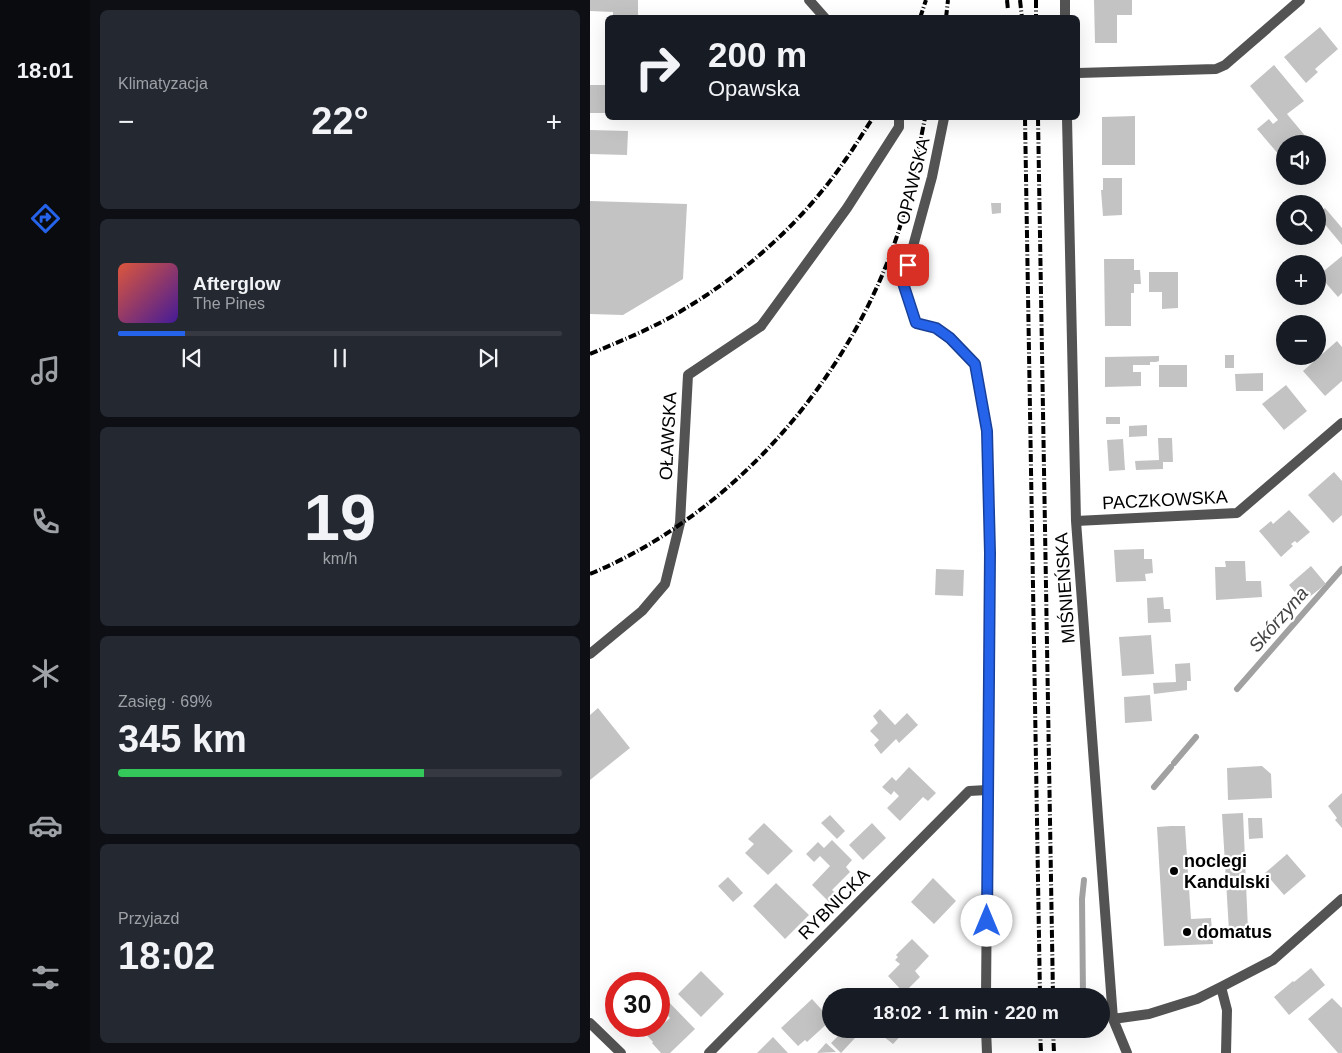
<!DOCTYPE html>
<html lang="pl">
<meta charset="utf-8">
<style>
:root{--surface:#171b24;--page:#242831;--text:#f1f3f6;--muted:#9ea1a6;--line:#363941;--accent:#2563eb}
body{margin:0;font-family:Arial,sans-serif;background:var(--page);color:var(--text);height:100vh;display:flex;flex-direction:column;font-size:19px;white-space:nowrap}
*{box-sizing:border-box;margin:0}
p{font-size:16px;color:var(--muted)}
.icon{flex:none;width:28px;height:28px;fill:none;stroke:currentColor;stroke-width:2;stroke-linecap:round;stroke-linejoin:round}
.map{position:relative;flex:1;overflow:hidden}
.sheet{display:flex;flex-direction:column;gap:10px;padding:10px;background:#0d0f14;width:500px}
.sheet>*{flex:none}
.banner{position:absolute;left:15px;top:15px;width:475px;height:105px;border-radius:8px;box-shadow:0 5px 20px #0002;background:#171b24;color:var(--text);overflow:hidden}
.buttons{position:absolute;left:686px;top:135px;display:grid;gap:10px}
.buttons a{display:grid;place-items:center;width:50px;height:50px;border-radius:50%;background:var(--surface);box-shadow:0 5px 20px #0002;font-size:25px}
.speed{position:absolute;left:15px;top:972px;display:flex;gap:10px;font-size:25px;font-weight:700;text-align:center}
.speed>*{display:grid;place-content:center;width:65px;height:65px;border-radius:50%;background:var(--surface);box-shadow:0 5px 20px #0002;line-height:1}
.speed .limit{border:8px solid #d22;background:#fff;color:#111}
.pin{position:absolute;display:grid;place-items:center;width:42px;height:42px;color:#fff;margin:-21px;border-radius:10px;box-shadow:0 2px 8px #0006}
.me{position:absolute;width:55px;margin:-28px;rotate:0deg;stroke-linejoin:round;filter:drop-shadow(0 0 4px #0008)}
.turn{display:flex;align-items:center;gap:18px;height:105px;padding:0 20px;font-size:22px}
.turn .icon{width:65px;height:65px;stroke-width:2.5}
.turn b{display:block;font-size:35px;line-height:42px}
.big{font-size:38px;font-weight:700;line-height:1.1}
.sheet .tile{flex:1;display:flex;flex-direction:column;justify-content:center;gap:8px;min-width:0;padding:0 18px;border-radius:8px;background:var(--page)}
.sheet .dial{align-items:center;gap:0}
.dial b{font-size:65px;line-height:1}
.song{display:flex;align-items:center;gap:15px}
.cover{width:60px;height:60px;border-radius:8px;background:linear-gradient(135deg,hsl(10 70% 55%),hsl(260 70% 35%))}
.played{height:5px;border-radius:2px;background:linear-gradient(90deg,var(--accent) 15%,var(--line) 15%)}
.keys{display:flex;justify-content:space-around;direction:ltr}
.heat{display:flex;justify-content:space-between;align-items:center;font-size:28px;direction:ltr}
.charge{height:8px;border-radius:4px;background:linear-gradient(90deg,#34c759 69%,var(--line) 0)}
.trip{position:absolute;left:232px;top:988px;width:288px;height:50px;border-radius:25px;background:var(--surface);box-shadow:0 5px 20px #0002;font-weight:700;line-height:50px;text-align:center}
main{display:flex;flex:1;min-height:0}
.tab-bar{display:flex;flex-direction:column;width:90px;justify-content:space-around;align-items:center;background:#090b0e;color:var(--muted)}
.tab-bar .icon{width:35px;height:35px}
.tab-bar .current{color:var(--accent)}
.tab-bar b{font-size:22px;color:var(--text)}
.map>svg:first-child{display:block}
</style>
<main>
<nav class="tab-bar">
<b>18:01</b>
<svg class="icon current" aria-label="directions" viewBox="0 0 24 24"><path d="M12 3l9 9-9 9-9-9zM9 14v-3h6M13 9l2 2-2 2"/></svg>
<svg class="icon" aria-label="music" viewBox="0 0 24 24"><path d="M9 18V5l10-2v13"/><circle cx="6" cy="18" r="3"/><circle cx="16" cy="16" r="3"/></svg>
<svg class="icon" aria-label="phone" viewBox="0 0 24 24"><path d="M5 4h4l2 5-3 2q2 4 5 5l2-3 5 2v4C11 20 4 13 5 4z"/></svg>
<svg class="icon" aria-label="climate" viewBox="0 0 24 24"><path d="M12 3v18M4 7l16 10M4 17L20 7"/></svg>
<svg class="icon" aria-label="car" viewBox="0 0 24 24"><path d="M5 17H2v-5l4-1 3-4h7l3 4 3 1v5h-3M9 17h6M6 11h13"/><circle cx="7" cy="17" r="2"/><circle cx="17" cy="17" r="2"/></svg>
<svg class="icon" aria-label="filters" viewBox="0 0 24 24"><path d="M4 7h16M4 17h16"/><circle cx="9" cy="7" r="2"/><circle cx="15" cy="17" r="2"/></svg>
</nav>
<section class="sheet">
<div class="tile"><p>Klimatyzacja</p>
<div class="heat"><a>−</a><b class="big">22°</b><a>+</a></div>
</div>
<div class="tile">
<div class="song"><i class="cover"></i><div><b>Afterglow</b><p>The Pines</p></div></div>
<div class="played"></div>
<div class="keys"><svg class="icon" aria-label="previous" viewBox="0 0 24 24"><path d="M18 5L8 12l10 7zM5 5v14"/></svg><svg class="icon" aria-label="pause" viewBox="0 0 24 24"><path d="M8 5v14M16 5v14"/></svg><svg class="icon" aria-label="next" viewBox="0 0 24 24"><path d="M6 5l10 7-10 7zM19 5v14"/></svg></div>
</div>
<div class="tile dial"><b>19</b><p>km/h</p></div>
<div class="tile"><p>Zasięg · 69%</p><b class="big">345 km</b><div class="charge"></div></div>
<div class="tile"><p>Przyjazd</p><b class="big">18:02</b></div>
</section>
<div class="map">
<svg width="752" height="1053" viewBox="0 0 752 1053">
<rect width="100%" height="100%" fill="#fff"/>
<g fill="none" stroke-linecap="round" stroke-linejoin="round">
<!-- stream -->
<path stroke="#a1a1a1" stroke-width="6" d="M647,689L752,569
M584,763L606,737
M564,787L581,767
M493,996L492,899L494,880"/>
</g>
<!-- building -->
<path fill="#c3c3c3" d="M0,0H48V18H23V12L0,11Z
M504,0H542V15H527V43H505Z
M730,27L748,49L725,69L728,72L716,83L694,57Z
M684,65L714,101L697,114L722,144H695V162L667,129L679,119L683,124L688,120L660,86Z
M0,85H18V113H0Z
M545,116V165H512V117Z
M0,130L38,131L37,155L0,154Z
M513,178H532V215L513,216L511,190H513Z
M0,201L97,204L93,279L33,315L0,314Z
M401,203H411V213L402,214Z
M735,208L752,228V245L728,216V214Z
M752,256V293L748,297L729,275Z
M514,259H544V270H550L551,284H544V293H541V326H515Z
M559,272H588V308L572,309V292H559Z
M747,341L752,347V381L735,396L713,371Z
M635,355H644V368H635Z
M569,356V361L566,362H560V365H543V372H551V386L515,387V357Z
M569,365H597V387H569Z
M673,373V391H646L645,374Z
M696,385L717,411L694,430L672,404Z
M516,417H530V424H516Z
M557,425V436L539,437V426Z
M568,438H582L583,462H573V469L546,470L545,461L569,460Z
M533,439L535,470L519,471L517,440Z
M744,472L752,481V515L743,523L718,495Z
M699,510L720,532L707,543L705,541L701,544L703,546L691,557L669,531L681,521L683,524Z
M554,549V559H562L563,573L555,574L556,581L526,582L524,550Z
M635,561H655L656,581H671L672,597L626,600L625,567H636Z
M721,566L736,584L713,602L699,585Z
M346,569L374,570L373,596L345,595Z
M573,597L574,609H580L581,622L558,623L557,598Z
M561,635L564,674L532,676L529,637Z
M600,663L601,681H597V690L564,694L563,683L586,682L585,664Z
M560,695L562,721L535,723L534,697Z
M8,708L40,748L0,780V715Z
M290,709L305,725L317,713L328,725L309,743L306,739L291,754L284,745L289,740L280,731L288,723L283,716Z
M672,766L681,774L682,798L638,800L637,768Z
M319,767L346,793L338,801L333,797L310,821L297,808L309,796L304,791L301,795L292,787L302,777L306,781Z
M752,793V828L745,820L747,818L738,806Z
M653,813L658,930L639,931L632,814Z
M240,815L255,831L247,839L231,823Z
M658,818H672L673,838L659,839Z
M174,823L203,851L178,875L155,853L164,844L158,839Z
M282,823L296,838L273,860L259,845Z
M581,826H595L601,919L621,918L623,944L574,946L567,827Z
M242,840L262,860L256,867L260,872L242,890L247,894L239,902L222,885L240,866L230,856L224,862L216,854L228,842L234,848Z
M697,854L716,876L694,895L675,873Z
M138,877L153,893L143,902L128,886Z
M343,878L366,901L344,924L321,902Z
M186,883L219,915L195,939L163,906Z
M322,939L339,956L325,971L330,977L314,993L298,976L310,964L305,960L308,957L306,955Z
M721,968L735,985L699,1015L684,997L703,981L704,982Z
M111,971L134,994L111,1017L88,994Z
M69,992L105,1029L80,1053H71L62,1043L63,1042L54,1032L59,1026H67L69,1028L80,1018L69,1006Z
M742,998L752,1008V1053H748L718,1019Z
M222,999L241,1020L217,1042L215,1040L208,1046L191,1028Z
M255,1029L265,1038L251,1053L241,1043Z
M284,1029H317L303,1044Z
M346,1029H364L363,1038L346,1037Z
M183,1037L198,1053H167Z
M236,1043L246,1052L227,1053Z"/>
<g fill="none" stroke-linecap="round" stroke-linejoin="round">
<!-- lane -->
<path stroke="#535353" stroke-width="10" d="M354,118L342,177L313,283L326,323L346,328L360,339L385,364L397,431L400,553
M0,654L52,611L75,584L90,523L98,375L171,326"/>
<!-- street -->
<path stroke="#535353" stroke-width="10" d="M219,0L235,18
M475,0V18
M488,73L626,69L635,65L710,0
M477,118L486,521L523,1019L537,1053
M171,326L257,208L309,127V118
M486,521L647,513L752,423
M631,987L637,1010L636,1053
M396,996L400,553
M523,1019L559,1014L607,999L631,987L683,960L752,899
M0,1023L31,1053
M396,1029L397,1053
M119,1053L379,791L397,790"/>
<!-- rail -->
<path stroke="#000" stroke-width="4" stroke-dasharray="8 2.5 1 2.5" stroke-linecap="butt" d="M417,0L418,10
M430,0L432,18
M446,0V18
M330,18L336,0
M356,18L358,0
M435,118L450,996
M448,118L463,996
M0,354C33,340 66,327 96,308C158,271 215,219 256,159C266,145 274,131 283,118
M0,574C142,515 259,380 307,236C320,197 327,157 335,118
M450,1029L451,1053
M463,1029L464,1053"/>
</g>
<g fill="none" stroke-linecap="round" stroke-linejoin="round">
<defs>
<path id="route" d="M318,265L313,283L326,323L346,328L360,338L385,364L397,431L400,553L397,921"/>
</defs>
<!-- route casing -->
<use href="#route" stroke="#184099" stroke-width="12"/>
<!-- route -->
<use href="#route" stroke="#2563eb" stroke-width="9"/>
</g>
<!-- markers -->
<g fill="#000" stroke="#fff" stroke-width="2">
<circle cx="584" cy="871" r="5"/>
<circle cx="597" cy="932" r="5"/>
</g>
<g text-anchor="middle" stroke-width="4.5" stroke-linejoin="round" paint-order="stroke">
<!-- street labels -->
<g font-size="18" fill="#000" stroke="#fff">
<text transform="translate(323 181) rotate(-76)" y="6">OPAWSKA</text>
<text transform="translate(78 436) rotate(-87)" y="6">OŁAWSKA</text>
<text transform="translate(575 500) rotate(-3)" y="6">PACZKOWSKA</text>
<text transform="translate(475 588) rotate(-94)" y="6">MIŚNIEŃSKA</text>
<text transform="translate(244 904) rotate(-45)" y="6">RYBNICKA</text>
</g>
<!-- poi labels -->
<g font-size="18" font-weight="bold" fill="#000" stroke="#fff" text-anchor="start">
<text x="594" y="867">noclegi<tspan x="594" dy="21">Kandulski</tspan></text>
<text x="607" y="938">domatus</text>
</g>
<!-- water labels -->
<g font-size="19" font-style="italic" fill="#424242" stroke="#fff">
<text transform="translate(688 619) rotate(-49)" y="7">Skórzyna</text>
</g>
</g>
</svg>
<div class="buttons">
<a><svg class="icon" aria-label="sound" viewBox="0 0 24 24"><path d="M4 9h4l5-4v14l-5-4H4zM17 9q2 3 0 6"/></svg></a>
<a><svg class="icon" aria-label="search" viewBox="0 0 24 24"><circle cx="10" cy="10" r="6"/><path d="M15 15l6 6"/></svg></a>
<a>+</a>
<a>−</a>
</div>
<div class="speed"><div class="limit">30</div></div>
<div class="pin" style="left:318px;top:265px;background:#d93025"><svg class="icon" aria-label="arrive" viewBox="0 0 24 24"><path d="M6 21V4h12l-3 4 3 4H6"/></svg></div>
<svg class="me" style="left:397px;top:921px" viewBox="-20 -20 40 40"><circle r="19" fill="#fff"/><path d="M0-13L10 11 0 6-10 11z" fill="#2563eb"/></svg>
<div class="trip">18:02 · 1 min · 220 m</div>
<div class="banner">
<div class="turn"><svg class="icon" aria-label="right" viewBox="0 0 24 24"><path d="M7 20v-9h11M14 6l5 5-5 5"/></svg><div><b>200 m</b>Opawska</div></div>
</div>
</div>
</main>
